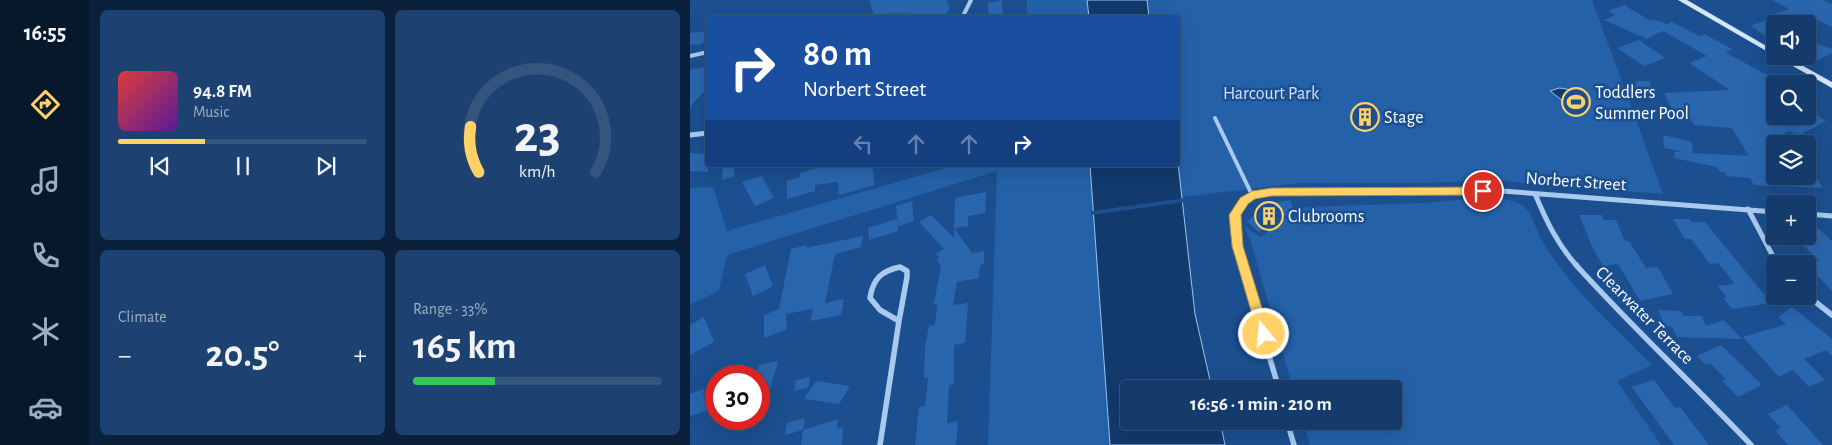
<!DOCTYPE html>
<meta charset="utf-8">
<style>
:root{--surface:#143b6b;--page:#1d4271;--text:#f1f3f6;--muted:#9dadc1;--line:#33557e;--accent:#ffd166}
body{margin:0;font-family:"Alegreya Sans",sans-serif;background:var(--page);color:var(--text);height:100vh;display:flex;flex-direction:column;font-size:19px;white-space:nowrap}
*{box-sizing:border-box;margin:0}
p{font-size:16px;color:var(--muted)}
.icon{flex:none;width:28px;height:28px;fill:none;stroke:currentColor;stroke-width:2;stroke-linecap:round;stroke-linejoin:round}
.map{position:relative;flex:1;overflow:hidden}
.details{display:flex;flex-direction:column;gap:10px;padding:10px;background:#0b203b;width:600px}
.details>*{flex:none}
.top-card{position:absolute;left:15px;top:15px;width:475px;height:152px;border-radius:5px;box-shadow:0 5px 20px #0002,0 0 0 1px var(--line);background:#1a4fa0;color:#fff;overflow:hidden}
.tools{position:absolute;left:1076px;top:15px;display:grid;gap:10px}
.tools a{display:grid;place-items:center;width:50px;height:50px;border-radius:5px;background:var(--surface);box-shadow:0 5px 20px #0002,0 0 0 1px var(--line);font-size:25px}
.speed{position:absolute;left:15px;top:365px;display:flex;gap:10px;font-size:25px;font-weight:700;text-align:center}
.speed>*{display:grid;place-content:center;width:65px;height:65px;border-radius:50%;background:var(--surface);box-shadow:0 5px 20px #0002,0 0 0 1px var(--line);line-height:1}
.speed .limit{border:8px solid #d22;background:#fff;color:#111}
.pin{position:absolute;display:grid;place-items:center;width:42px;height:42px;color:#fff;margin:-21px;border:2px solid #fff;border-radius:50%;box-shadow:0 1px 5px #0007}
.me{position:absolute;width:55px;margin:-28px;rotate:343deg;stroke-linejoin:round;filter:drop-shadow(0 0 4px #0008)}
.turn{display:flex;align-items:center;gap:18px;height:105px;padding:0 15px;font-size:22px}
.turn .icon{width:65px;height:65px;stroke-width:2.5}
.turn b{display:block;font-size:35px;line-height:42px}
.lanes{display:flex;align-items:center;height:48px;padding:0 15px;background:#0003;justify-content:center;gap:25px;direction:ltr}
.lanes .off{opacity:.35}
.big{font-size:38px;font-weight:600;line-height:1.1}
.details .tile{flex:1;display:flex;flex-direction:column;justify-content:center;gap:8px;min-width:0;padding:0 18px;border-radius:8px;background:var(--page)}
.details .dial{align-items:center;gap:0}
.dial svg{height:130px;overflow:visible;fill:none;stroke:var(--line);stroke-width:7;stroke-linecap:round;text-anchor:middle}
.dial text{fill:var(--text);stroke:none}
.song{display:flex;align-items:center;gap:15px}
.cover{width:60px;height:60px;border-radius:8px;background:linear-gradient(135deg,hsl(0 70% 55%),hsl(270 70% 35%))}
.played{height:5px;border-radius:2px;background:linear-gradient(90deg,var(--accent) 35%,var(--line) 35%)}
.keys{display:flex;justify-content:space-around;direction:ltr}
.heat{display:flex;justify-content:space-between;align-items:center;font-size:28px;direction:ltr}
.charge{height:8px;border-radius:4px;background:linear-gradient(90deg,#34c759 33%,var(--line) 0)}
.details .tiles{flex:1;display:grid;gap:10px;grid-template-columns:repeat(2,1fr)}
.trip{position:absolute;left:430px;top:380px;width:282px;height:50px;border-radius:5px;background:var(--surface);box-shadow:0 5px 20px #0002,0 0 0 1px var(--line);font-weight:600;line-height:50px;text-align:center}
main{display:flex;flex:1;min-height:0}
.tab-bar{display:flex;flex-direction:column;width:90px;justify-content:space-around;align-items:center;background:#08182b;color:var(--muted)}
.tab-bar .icon{width:35px;height:35px}
.tab-bar .selected{color:var(--accent)}
.tab-bar b{font-size:22px;color:var(--text)}
.map>svg:first-child{display:block}
</style>
<main>
<nav class="tab-bar">
<b>16:55</b>
<svg class="icon selected" aria-label="directions" viewBox="0 0 24 24"><path d="M12 3l9 9-9 9-9-9zM9 14v-3h6M13 9l2 2-2 2"/></svg>
<svg class="icon" aria-label="music" viewBox="0 0 24 24"><path d="M9 18V5l10-2v13"/><circle cx="6" cy="18" r="3"/><circle cx="16" cy="16" r="3"/></svg>
<svg class="icon" aria-label="phone" viewBox="0 0 24 24"><path d="M5 4h4l2 5-3 2q2 4 5 5l2-3 5 2v4C11 20 4 13 5 4z"/></svg>
<svg class="icon" aria-label="climate" viewBox="0 0 24 24"><path d="M12 3v18M4 7l16 10M4 17L20 7"/></svg>
<svg class="icon" aria-label="car" viewBox="0 0 24 24"><path d="M5 17H2v-5l4-1 3-4h7l3 4 3 1v5h-3M9 17h6M6 11h13"/><circle cx="7" cy="17" r="2"/><circle cx="17" cy="17" r="2"/></svg>
</nav>
<section class="details">
<div class="tiles">
<div class="tile">
<div class="song"><i class="cover"></i><div><b>94.8 FM</b><p>Music</p></div></div>
<div class="played"></div>
<div class="keys"><svg class="icon" aria-label="previous" viewBox="0 0 24 24"><path d="M18 5L8 12l10 7zM5 5v14"/></svg><svg class="icon" aria-label="pause" viewBox="0 0 24 24"><path d="M8 5v14M16 5v14"/></svg><svg class="icon" aria-label="next" viewBox="0 0 24 24"><path d="M6 5l10 7-10 7zM19 5v14"/></svg></div>
</div>
<div class="tile dial"><svg viewBox="0 0 100 80">
<path d="M14 69A42 42 0 1 1 86 69"/>
<path d="M14 69A42 42 0 0 1 9 41" stroke="#ffd166"/>
<text x="50" y="56" font-size="32" font-weight="700">23</text>
<text x="50" y="72" font-size="11">km/h</text>
</svg></div>
<div class="tile"><p>Climate</p>
<div class="heat"><a>−</a><b class="big">20.5°</b><a>+</a></div>
</div>
<div class="tile"><p>Range · 33%</p><b class="big">165 km</b><div class="charge"></div></div>
</div>
</section>
<div class="map">
<svg width="1142" height="445" viewBox="0 0 1142 445">
<rect width="100%" height="100%" fill="#1b4f8f"/>
<!-- green -->
<path fill="#2461a8" d="M337,0H400L401,17H337Z
M457,0H902L973,194L800,180L739,183H610L492,197L488,163V18L459,17Z
M266,165H415L429,445H298L307,171L37,255L29,291L0,305V188L23,187L37,231Z
M780,199C795,199 819,196 832,205C843,212 846,231 852,241C881,289 923,326 962,365L927,381L971,445H620L613,421H704V389H603L561,242L554,226L571,237L593,219L614,215L612,207L734,203Z"/>
<!-- water -->
<path fill="#123a6d" stroke="#9cc4f0" d="M397,0H457L459,17H399Z
M869,88C881,89 892,93 897,104C896,113 889,114 881,114L873,101L860,91Z
M488,163L505,314L522,389H439V421H530L535,445H420L400,165H488Z"/>
<!-- pier -->
<path fill="#1b4f8f" d="M495,198V202L401,215V211Z"/>
<!-- building -->
<path fill="#2a66ad" d="M179,0H256L260,8L253,18H240L242,15L203,13L185,18Z
M312,0L313,18H299L298,3Z
M1082,0H1133L1142,4V27L1115,14L1090,23L1079,16L1099,9Z
M934,5L961,21L963,19L977,24L982,22L1009,36L1014,34L1042,49L1036,53L1094,84H1085V116H1118V110L1136,121L1108,136L1100,131L1085,139V176H1118V165L1133,188L1064,185L1060,178L1037,176L1035,172H1030L1027,167L984,158L985,152H994L974,148L973,135L999,141L1002,143L1003,153L1059,156L1042,128L1004,125L1000,117L985,116L974,93L1040,90L999,63L1017,56L973,31L957,39L914,20L925,15L918,11Z
M1080,19L1085,22V31L1075,35L1060,26Z
M18,31V35L12,44L0,45V33Z
M949,40L975,58L954,66L927,48Z
M1118,40L1142,49V53L1126,61L1118,57Z
M17,66L18,87L0,107V70Z
M945,81H959L966,96L947,95L942,84L947,85Z
M671,103L695,120L678,131L654,113Z
M0,153L18,154V172L0,171Z
M33,165H44V177L32,180Z
M137,165H182L185,185L149,195L148,182L125,185V191L97,199V181L110,177V173Z
M72,176L84,198L65,206L52,182Z
M296,192L295,213L278,216V226L264,228L265,198Z
M600,200L605,214L586,217L569,232L557,222L575,204Z
M222,201L224,221L208,226L206,206Z
M241,215L264,238V228L282,253L294,251V264L290,265L289,278L267,282L263,305L278,303L275,343L264,345V384L259,385L257,424L268,421L266,445H225L229,407L235,406L238,377L234,378L235,346L239,326L245,325L247,304H244L251,266L247,260L249,258L246,254L254,249L229,222Z
M889,215H912L914,220H926L935,241H939L956,268L968,267L983,294L950,301L928,264L913,266L901,244Z
M207,219L208,231L179,240L178,228Z
M983,219H999L1001,222H1015L1081,303L1042,309L1033,298H1037L1028,286L1045,284L1028,263L1020,264L1001,239H995Z
M1118,219L1142,241V291L1116,264L1129,260L1103,236H1118Z
M173,236L171,247L145,254L135,303L154,299L151,315L120,321L123,309L96,314L97,329L74,338V315L89,309L101,249L117,245L116,248Z
M75,265L83,286L63,296L55,274Z
M1102,307L1142,339V356L1136,350L1114,359L1135,380L1119,387L1103,370L1089,377L1053,337L1096,324L1088,317Z
M968,310L991,311L994,316H1012L1016,326L1034,320L1052,339L987,337L982,327L975,326Z
M14,317L24,342L0,355V325Z
M1031,345L1071,384V385L1048,397L1032,381L1036,379L1020,363L1016,365L1007,356Z
M88,361L79,393L69,395V376H66L69,365Z
M120,377L118,388L104,391L106,380Z
M964,380L985,408L990,407L1019,445H984L942,387Z
M126,381L160,386L149,404L114,399Z
M14,389L13,395L26,390V408L0,416V394Z
M1097,405L1133,445H1098L1085,430L1091,428L1078,414Z
M115,418L113,430L95,435L97,423Z
M148,419L147,429L153,427L152,445H111L113,430Z"/>
<g fill="none" stroke-linecap="round" stroke-linejoin="round">
<!-- lane -->
<path stroke="#a9c9ee" stroke-width="4" d="M525,118L562,195L554,201"/>
<!-- street-far2 -->
<path stroke="#a9c9ee" stroke-width="4" d="M272,18L281,0
M0,56L18,52"/>
<!-- street-far1 -->
<path stroke="#a9c9ee" stroke-width="5" d="M0,135L18,133
M845,194C856,220 867,244 887,266
M562,195L582,192L812,191L1085,212
M1058,209L1087,264
M1118,214L1142,216
M553,266L547,246L545,215L554,201"/>
<!-- street -->
<path stroke="#a9c9ee" stroke-width="5.5" d="M552,265L589,389
M886,265C942,327 1003,384 1061,445
M210,267L217,271V277L209,321L190,310L180,298C183,279 191,271 210,267Z
M1118,296L1142,315
M597,421L604,445
M190,445L209,321"/>
<!-- secondary -->
<path fill="#d6e6fa" fill-rule="evenodd" d="M988,0H997L1085,51V56Z
M1085,56H1095L1142,82V88Z"/>
</g>
<!-- route -->
<path fill="#ffd166" stroke="#a68842" d="M793,187L799,191L793,195L582,196L565,199L558,204L551,215L553,246L580,334L578,338L574,340L569,338L542,246L539,215L550,198L562,191L582,188Z"/>
<!-- icons -->
<defs>
<symbol id="stadium-ring" viewBox="-11 -11 22 22"><circle r="9.5" fill="#1b4f8f" stroke="#ffd166" stroke-width="1.5"/><path d="M0-5a6.5 5 0 1 0 0 10a6.5 5 0 1 0 0-10ZM-3.5-1.8h7v3.6h-7Z" fill="#ffd166"/></symbol>
<symbol id="building-ring" viewBox="-11 -11 22 22"><circle r="9.5" fill="#1b4f8f" stroke="#ffd166" stroke-width="1.5"/><path d="M-4-6H4V6H1V3H-1V6H-4ZM-2.5-4.3h1.7v1.8h-1.7ZM.8-4.3h1.7v1.8H.8ZM-2.5-1h1.7V.8h-1.7ZM.8-1h1.7V.8H.8Z" fill="#ffd166"/></symbol>
</defs>
<g fill-rule="evenodd">
<use href="#stadium-ring" x="870" y="86" width="32" height="32"/>
<use href="#building-ring" x="659" y="101" width="32" height="32"/>
<use href="#building-ring" x="563" y="200" width="32" height="32"/>
</g>
<g text-anchor="middle" stroke-width="5" stroke-linejoin="round" paint-order="stroke">
<!-- poi labels -->
<g font-size="18" fill="#fff" stroke="#1b4f8f" text-anchor="start">
<text x="905" y="98">Toddlers<tspan x="905" dy="21">Summer Pool</tspan></text>
<text x="694" y="123">Stage</text>
<text x="598" y="222">Clubrooms</text>
</g>
<!-- park labels -->
<g font-size="18" fill="#cfe3fa" stroke="#1b4f8f">
<text x="581" y="99">Harcourt Park</text>
</g>
<!-- street labels -->
<g font-size="18" fill="#fff" stroke="#1b4f8f">
<text transform="translate(886 181) rotate(4)" y="6">Norbert Street</text>
<text transform="translate(955 315) rotate(45)" y="6">Clearwater Terrace</text>
</g>
</g>
</svg>
<div class="tools">
<a><svg class="icon" aria-label="sound" viewBox="0 0 24 24"><path d="M4 9h4l5-4v14l-5-4H4zM17 9q2 3 0 6"/></svg></a>
<a><svg class="icon" aria-label="search" viewBox="0 0 24 24"><circle cx="10" cy="10" r="6"/><path d="M15 15l6 6"/></svg></a>
<a><svg class="icon" aria-label="layers" viewBox="0 0 24 24"><path d="M12 4l9 5-9 5-9-5zM3 14l9 5 9-5"/></svg></a>
<a>+</a>
<a>−</a>
</div>
<div class="speed"><div class="limit">30</div></div>
<div class="pin" style="left:793px;top:191px;background:#d93025"><svg class="icon" aria-label="arrive" viewBox="0 0 24 24"><path d="M6 21V4h12l-3 4 3 4H6"/></svg></div>
<svg class="me" style="left:574px;top:334px" viewBox="-20 -20 40 40"><circle r="17" fill="#ffd166" stroke="#fff" stroke-width="3"/><path d="M0-11L8 9 0 5-8 9z" fill="#fff"/></svg>
<div class="trip">16:56 · 1 min · 210 m</div>
<div class="top-card">
<div class="turn"><svg class="icon" aria-label="right" viewBox="0 0 24 24"><path d="M7 20v-9h11M14 6l5 5-5 5"/></svg><div><b>80 m</b>Norbert Street</div></div>
<div class="lanes"><svg class="icon off" aria-label="left" viewBox="0 0 24 24"><path d="M17 20v-9H6M10 6l-5 5 5 5"/></svg><svg class="icon off" aria-label="ahead" viewBox="0 0 24 24"><path d="M12 20V5M6 11l6-6 6 6"/></svg><svg class="icon off" aria-label="ahead" viewBox="0 0 24 24"><path d="M12 20V5M6 11l6-6 6 6"/></svg><svg class="icon" aria-label="right" viewBox="0 0 24 24"><path d="M7 20v-9h11M14 6l5 5-5 5"/></svg></div>
</div>
</div>
</main>
